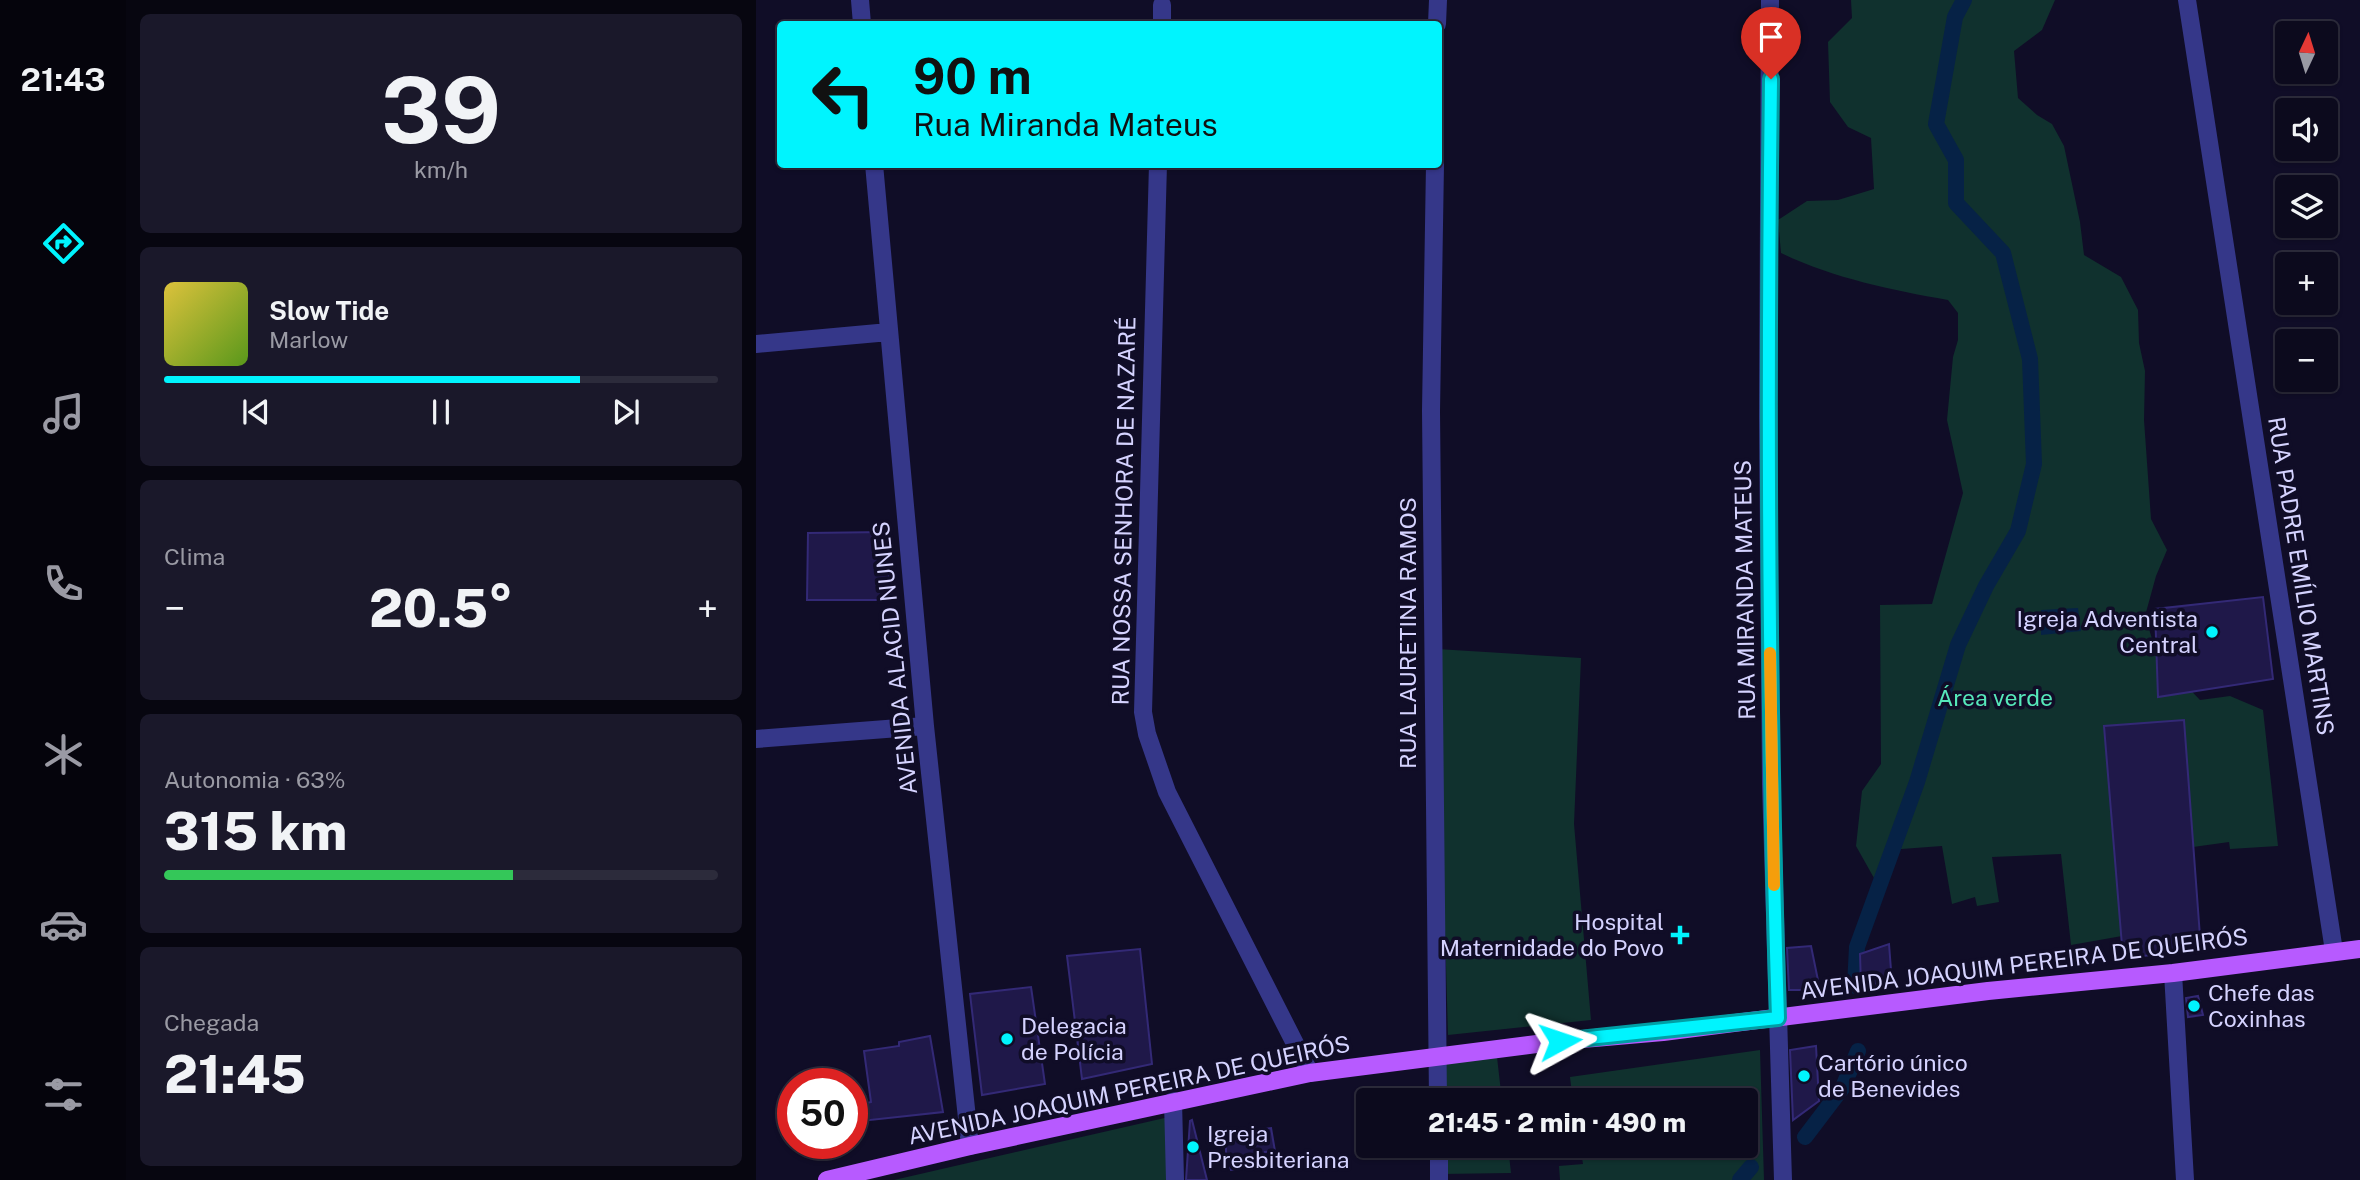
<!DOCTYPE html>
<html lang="pt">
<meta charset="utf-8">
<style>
:root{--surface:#0c0a1d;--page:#1a182a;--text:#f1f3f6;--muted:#9a9aa4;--line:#2c2b3b;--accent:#00f4fe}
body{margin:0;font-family:"Public Sans",sans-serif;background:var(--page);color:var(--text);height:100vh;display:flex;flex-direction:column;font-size:26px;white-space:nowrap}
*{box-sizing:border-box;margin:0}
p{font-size:23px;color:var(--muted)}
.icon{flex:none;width:38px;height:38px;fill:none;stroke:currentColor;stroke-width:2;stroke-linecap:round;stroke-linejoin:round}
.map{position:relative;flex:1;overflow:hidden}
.details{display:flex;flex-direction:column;gap:14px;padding:14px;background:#070610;width:630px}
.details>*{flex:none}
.banner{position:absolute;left:21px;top:21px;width:665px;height:147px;border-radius:7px;box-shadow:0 2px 5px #0004,0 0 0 2px var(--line);background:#00f4fe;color:#111;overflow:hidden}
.needle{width:46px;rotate:4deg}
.fabs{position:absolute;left:1519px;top:21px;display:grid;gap:14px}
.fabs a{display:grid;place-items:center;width:63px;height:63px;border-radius:7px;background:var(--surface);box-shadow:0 2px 5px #0004,0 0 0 2px var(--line);font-size:35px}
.speed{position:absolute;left:21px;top:1068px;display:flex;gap:14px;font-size:35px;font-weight:700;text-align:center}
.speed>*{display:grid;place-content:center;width:91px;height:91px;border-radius:50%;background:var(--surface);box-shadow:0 2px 5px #0004,0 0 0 2px var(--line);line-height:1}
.speed .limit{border:10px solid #d22;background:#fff;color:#111}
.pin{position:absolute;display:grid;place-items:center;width:60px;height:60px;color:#fff;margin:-72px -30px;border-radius:50% 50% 50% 0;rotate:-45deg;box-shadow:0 0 7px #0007}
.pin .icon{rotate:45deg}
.me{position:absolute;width:77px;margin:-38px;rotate:85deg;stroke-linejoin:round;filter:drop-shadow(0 0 5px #0008)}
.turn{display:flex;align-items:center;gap:24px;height:147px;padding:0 21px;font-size:32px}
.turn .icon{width:91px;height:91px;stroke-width:2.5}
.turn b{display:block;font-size:49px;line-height:60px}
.big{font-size:52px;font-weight:800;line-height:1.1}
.details .widget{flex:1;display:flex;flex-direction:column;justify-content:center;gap:10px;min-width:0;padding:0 24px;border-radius:10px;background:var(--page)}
.details .dial{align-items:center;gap:0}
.dial b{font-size:91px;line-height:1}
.song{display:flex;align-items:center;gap:21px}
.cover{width:84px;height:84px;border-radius:10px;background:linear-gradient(135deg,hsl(50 70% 55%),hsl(90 70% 35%))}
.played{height:7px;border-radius:4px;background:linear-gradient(90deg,var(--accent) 75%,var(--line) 75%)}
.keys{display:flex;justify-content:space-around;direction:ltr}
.heat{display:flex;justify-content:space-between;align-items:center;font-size:38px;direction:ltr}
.charge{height:10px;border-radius:5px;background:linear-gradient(90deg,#34c759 63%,var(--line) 0)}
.trip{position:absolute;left:600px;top:1088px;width:402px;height:70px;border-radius:7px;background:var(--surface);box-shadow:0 2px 5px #0004,0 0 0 2px var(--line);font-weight:800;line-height:70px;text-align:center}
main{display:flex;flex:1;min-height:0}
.menu{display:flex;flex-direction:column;width:126px;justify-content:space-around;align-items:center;background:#05040c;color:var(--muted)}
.menu .icon{width:49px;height:49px}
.menu .selected{color:var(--accent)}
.menu b{font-size:32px;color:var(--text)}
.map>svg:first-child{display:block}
</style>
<main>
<nav class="menu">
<b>21:43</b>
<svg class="icon selected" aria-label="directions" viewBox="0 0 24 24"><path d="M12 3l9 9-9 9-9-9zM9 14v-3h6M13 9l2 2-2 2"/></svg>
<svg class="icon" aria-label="music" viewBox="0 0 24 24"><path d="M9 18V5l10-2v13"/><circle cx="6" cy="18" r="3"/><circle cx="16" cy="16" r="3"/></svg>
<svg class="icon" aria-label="phone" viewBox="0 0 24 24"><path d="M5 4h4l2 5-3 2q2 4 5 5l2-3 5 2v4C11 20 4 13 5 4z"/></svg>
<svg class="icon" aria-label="climate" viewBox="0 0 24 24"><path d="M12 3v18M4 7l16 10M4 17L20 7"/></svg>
<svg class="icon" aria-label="car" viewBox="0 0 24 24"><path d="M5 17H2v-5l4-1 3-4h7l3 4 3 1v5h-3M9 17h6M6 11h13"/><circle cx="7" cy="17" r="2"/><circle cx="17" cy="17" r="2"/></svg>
<svg class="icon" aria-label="filters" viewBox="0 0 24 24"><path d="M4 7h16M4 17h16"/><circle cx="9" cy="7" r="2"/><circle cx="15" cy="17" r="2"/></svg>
</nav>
<section class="details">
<div class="widget dial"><b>39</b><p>km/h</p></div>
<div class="widget">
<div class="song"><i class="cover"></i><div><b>Slow Tide</b><p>Marlow</p></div></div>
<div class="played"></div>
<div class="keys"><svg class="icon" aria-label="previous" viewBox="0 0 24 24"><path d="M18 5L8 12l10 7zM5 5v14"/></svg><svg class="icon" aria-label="pause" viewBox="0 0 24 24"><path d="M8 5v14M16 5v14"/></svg><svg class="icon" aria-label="next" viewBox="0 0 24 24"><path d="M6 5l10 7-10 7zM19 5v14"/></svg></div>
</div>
<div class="widget"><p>Clima</p>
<div class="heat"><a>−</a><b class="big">20.5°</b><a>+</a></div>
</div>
<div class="widget"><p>Autonomia · 63%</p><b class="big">315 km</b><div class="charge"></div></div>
<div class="widget"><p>Chegada</p><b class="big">21:45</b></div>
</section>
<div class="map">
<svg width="1604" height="1180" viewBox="0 0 1604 1180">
<rect width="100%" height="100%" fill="#100d27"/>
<!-- green -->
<path fill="#10312e" d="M1095,0H1299L1286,30L1258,51L1262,98L1281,115L1296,124L1308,146L1324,222L1328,255L1365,277L1382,310L1383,343L1389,371L1388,420L1395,519L1411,550L1400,576L1389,616L1401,655L1444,700L1474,696L1507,710L1522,846L1474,849L1473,842L1437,847L1428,721L1348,726L1366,936L1315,945L1305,854L1236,857L1243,902L1221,906L1219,897L1196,904L1186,846L1132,850L1118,878L1100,846L1106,791L1125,764L1124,605L1176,604L1207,493L1191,420L1197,357L1202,340V313L1192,300C1135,290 1077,278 1025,253L1022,220L1051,201L1082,200L1118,189L1115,138L1092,127L1074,102L1072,42L1096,18Z
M681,649L825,658L818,824L835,1020L692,1035Z
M1004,1050L1008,1180H804L803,1166L827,1164L824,1146H990V1101H817L814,1077Z
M741,1057L746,1101H683L682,1063Z
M413,1117L412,1180H138Z
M685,1146H752L755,1173L685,1174Z"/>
<!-- water -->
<path fill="#062246" d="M1322,608L1325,631L1285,635V610Z"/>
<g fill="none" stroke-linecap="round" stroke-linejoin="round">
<!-- canal -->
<path stroke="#062246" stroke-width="16" d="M1099,986L1101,947L1161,782L1202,645L1230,586L1262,531L1278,464L1274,359L1247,253L1200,203V160L1180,124L1199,17L1208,0
M1049,1137L1087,1087L1102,1051
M984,1180L995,1167"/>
</g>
<!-- building -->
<path fill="#1f1849" stroke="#332976" stroke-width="2" d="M129,532L135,600H51L52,533Z
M1507,597L1517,679L1402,697L1399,609Z
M1428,720L1445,950L1367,958L1348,726Z
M1133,944L1136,983L1105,986L1104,954Z
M1055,946L1064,990H1033L1031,948Z
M384,949L396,1064L326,1079L311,956Z
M275,987L289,1084L226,1095L214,994Z
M1442,996L1447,1015L1432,1017L1430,998Z
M174,1036L187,1112L96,1122V1107L115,1102L108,1051L143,1046V1042Z
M1060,1046L1063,1101L1037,1120L1034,1050Z
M436,1120L451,1180H430L434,1121Z
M515,1128L519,1151L509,1152L510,1165L475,1170L470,1154V1134Z"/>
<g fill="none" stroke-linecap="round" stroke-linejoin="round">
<!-- minor -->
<path stroke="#353789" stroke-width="18" d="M104,0L106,24
M1014,0L1012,417L1015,784L1027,1180
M1431,0L1578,951
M406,24V5
M681,24L682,0
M118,164L169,726L214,1146
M402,164L387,712L391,734L411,792L554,1073
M679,164L675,411L682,1101
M0,344L133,332
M0,739L169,726
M1417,973L1429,1180
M417,1101L419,1180
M683,1146V1180"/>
<!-- major -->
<path stroke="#b75aff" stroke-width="18" d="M71,1180L214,1146L554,1073L804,1041L907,1032L1232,991L1417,973L1604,949"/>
</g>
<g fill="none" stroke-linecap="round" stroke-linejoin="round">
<defs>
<path id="route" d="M804,1041L1022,1018C1012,705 1011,392 1015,79"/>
</defs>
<!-- route casing -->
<use href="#route" stroke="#009fa5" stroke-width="18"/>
<!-- route -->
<use href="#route" stroke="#00f4fe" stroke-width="12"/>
<!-- slow -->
<path stroke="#f59e0b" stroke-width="12" d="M1014,653L1018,885"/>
</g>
<!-- markers -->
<g fill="#00f4fe" stroke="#100d27" stroke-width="2.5">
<circle cx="1456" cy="632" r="7"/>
<path d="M920.5 924.5h7v7h7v7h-7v7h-7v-7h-7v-7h7z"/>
<circle cx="1438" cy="1006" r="7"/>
<circle cx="251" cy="1039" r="7"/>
<circle cx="1048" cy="1076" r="7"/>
<circle cx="437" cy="1147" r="7"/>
</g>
<g text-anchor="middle" stroke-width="7" stroke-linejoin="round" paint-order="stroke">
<!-- street labels -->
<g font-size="23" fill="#d5d3ff" stroke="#100d27">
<text transform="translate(368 511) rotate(-89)" y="8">RUA NOSSA SENHORA DE NAZARÉ</text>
<text transform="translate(1545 576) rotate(81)" y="8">RUA PADRE EMÍLIO MARTINS</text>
<text transform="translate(989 590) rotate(-91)" y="8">RUA MIRANDA MATEUS</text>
<text transform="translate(652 633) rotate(-90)" y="8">RUA LAURETINA RAMOS</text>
<text transform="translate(139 658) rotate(-96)" y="8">AVENIDA ALACID NUNES</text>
<text transform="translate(1268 964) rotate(-7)" y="8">AVENIDA JOAQUIM PEREIRA DE QUEIRÓS</text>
<text transform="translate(373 1090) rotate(-12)" y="8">AVENIDA JOAQUIM PEREIRA DE QUEIRÓS</text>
</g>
<!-- poi labels -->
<g font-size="23" fill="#d5d3ff" stroke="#100d27" text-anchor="start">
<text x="1442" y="627" text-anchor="end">Igreja Adventista<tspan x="1442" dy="26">Central</tspan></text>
<text x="908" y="930" text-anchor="end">Hospital<tspan x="908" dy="26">Maternidade do Povo</tspan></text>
<text x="1452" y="1001">Chefe das<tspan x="1452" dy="26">Coxinhas</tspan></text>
<text x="265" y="1034">Delegacia<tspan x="265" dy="26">de Polícia</tspan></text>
<text x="1062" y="1071">Cartório único<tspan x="1062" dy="26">de Benevides</tspan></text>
<text x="451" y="1142">Igreja<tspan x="451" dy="26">Presbiteriana</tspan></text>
</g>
<!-- park labels -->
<g font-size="23" fill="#56e8ba" stroke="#100d27">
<text x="1239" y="706">Área verde</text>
</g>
</g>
</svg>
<div class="fabs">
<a><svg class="needle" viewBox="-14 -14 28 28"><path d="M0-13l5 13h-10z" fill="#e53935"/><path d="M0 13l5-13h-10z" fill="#9a9aa4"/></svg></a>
<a><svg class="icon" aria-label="sound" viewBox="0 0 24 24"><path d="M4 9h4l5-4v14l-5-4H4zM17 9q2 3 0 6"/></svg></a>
<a><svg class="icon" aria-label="layers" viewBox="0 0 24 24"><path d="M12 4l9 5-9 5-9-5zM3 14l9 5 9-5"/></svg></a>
<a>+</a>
<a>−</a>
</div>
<div class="speed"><div class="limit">50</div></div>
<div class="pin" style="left:1015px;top:79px;background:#d93025"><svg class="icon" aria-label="arrive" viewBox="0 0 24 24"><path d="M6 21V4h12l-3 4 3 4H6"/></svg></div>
<svg class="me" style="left:804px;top:1041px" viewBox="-20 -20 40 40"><path d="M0-17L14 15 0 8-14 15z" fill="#00f4fe" stroke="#fff" stroke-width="4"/></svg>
<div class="trip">21:45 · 2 min · 490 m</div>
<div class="banner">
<div class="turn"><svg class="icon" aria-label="left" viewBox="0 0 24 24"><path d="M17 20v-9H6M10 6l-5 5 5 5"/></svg><div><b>90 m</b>Rua Miranda Mateus</div></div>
</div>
</div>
</main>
